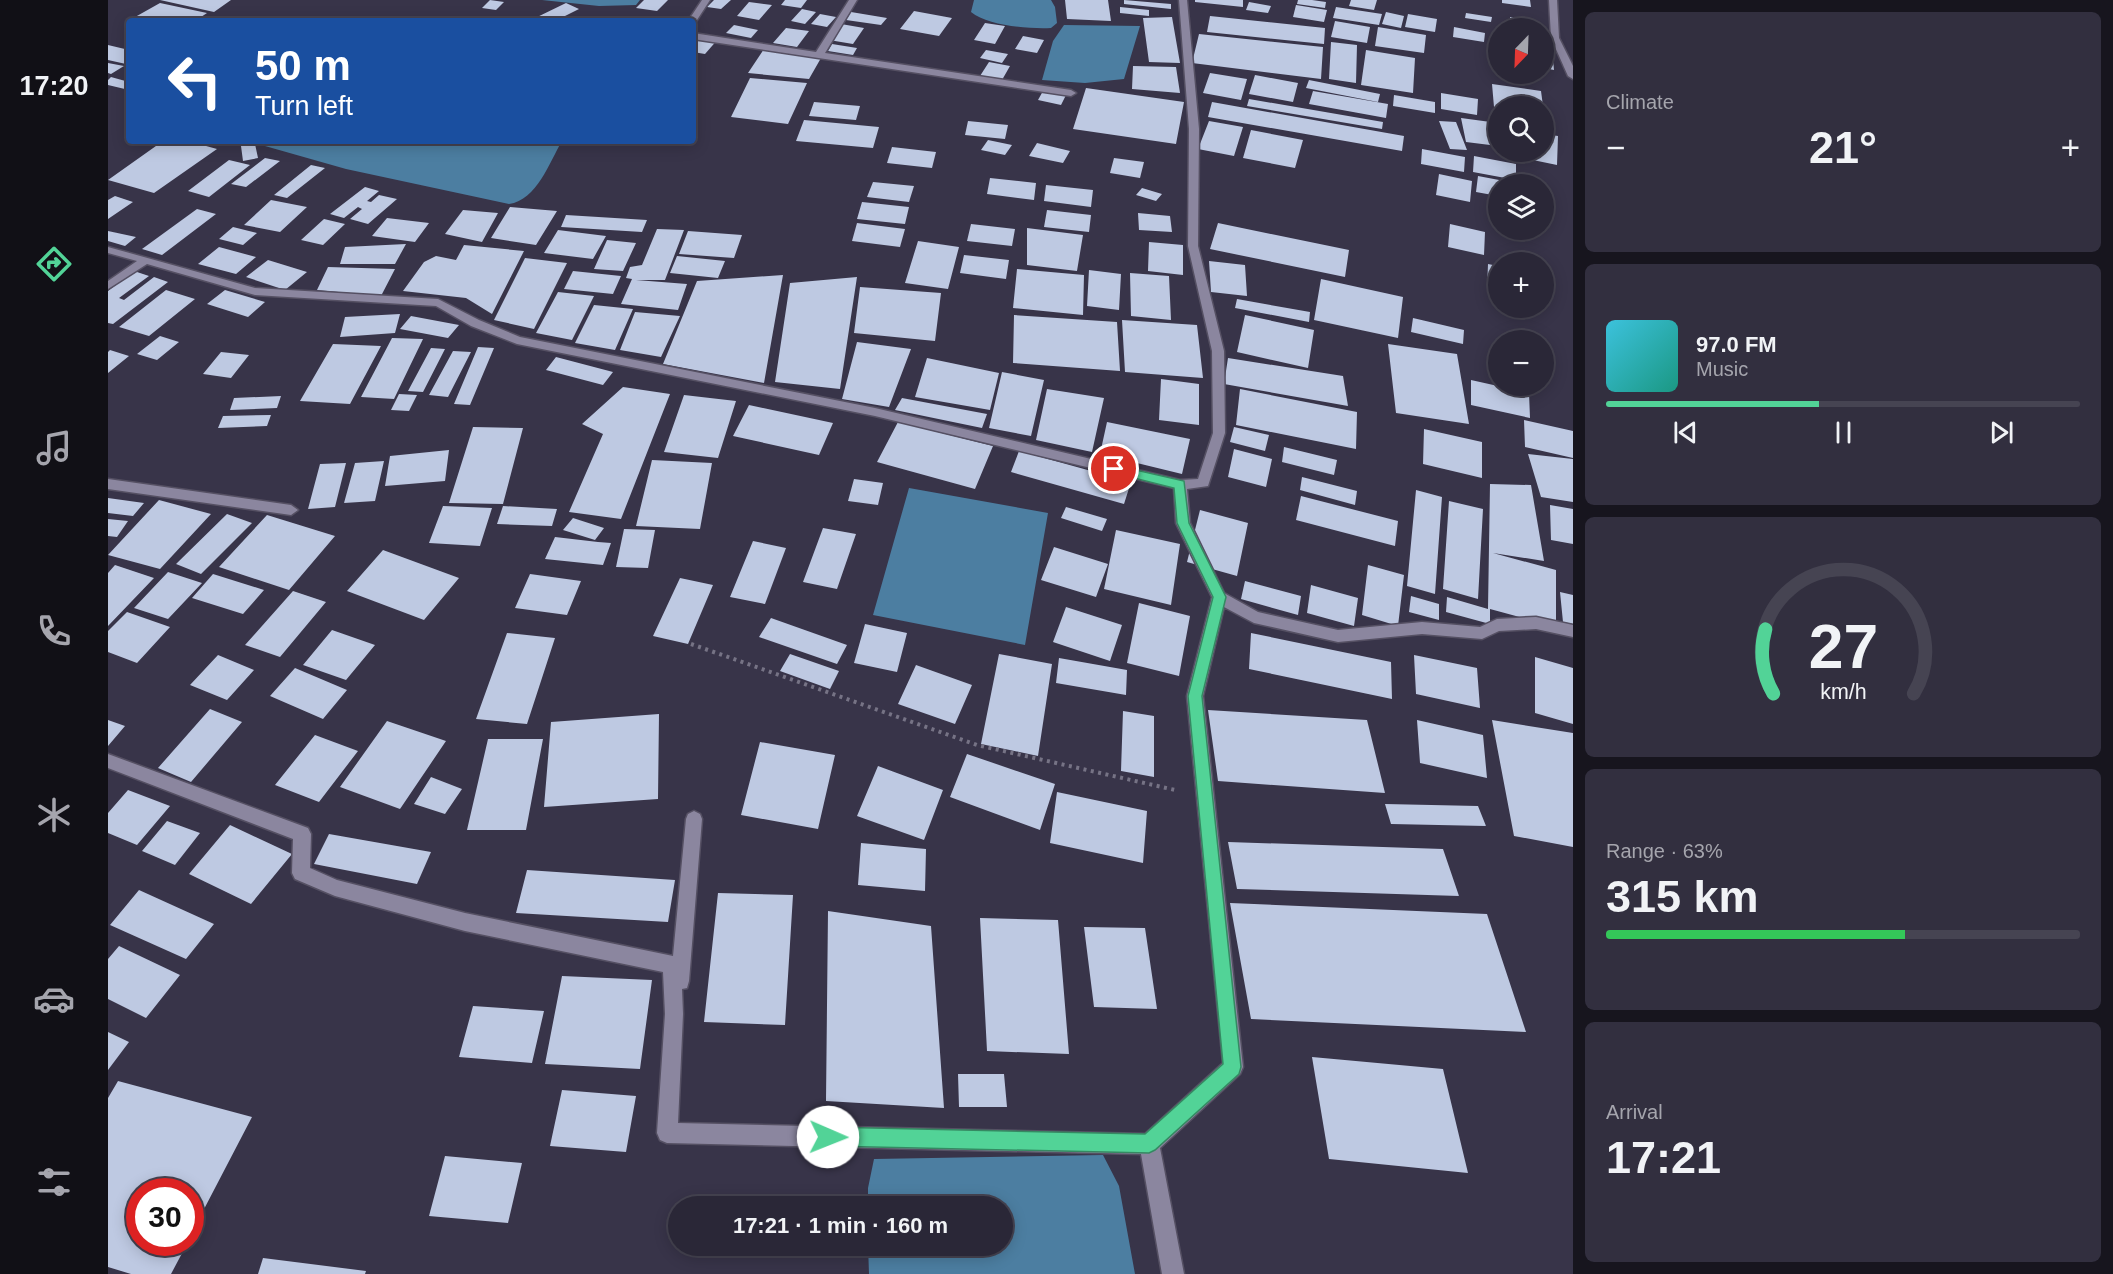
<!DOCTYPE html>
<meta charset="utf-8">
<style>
:root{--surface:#2a2737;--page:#322f3f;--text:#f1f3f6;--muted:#a5a5ad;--line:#464452;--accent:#52d397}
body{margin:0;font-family:Arial,sans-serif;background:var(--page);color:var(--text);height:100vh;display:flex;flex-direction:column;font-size:22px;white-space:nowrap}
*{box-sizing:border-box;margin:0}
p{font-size:20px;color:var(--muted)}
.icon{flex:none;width:33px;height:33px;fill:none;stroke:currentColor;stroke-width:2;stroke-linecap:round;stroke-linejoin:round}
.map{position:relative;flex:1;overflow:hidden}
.panel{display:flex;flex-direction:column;gap:12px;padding:12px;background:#17151e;width:540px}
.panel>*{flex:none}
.hud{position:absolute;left:18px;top:18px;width:570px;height:126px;border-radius:6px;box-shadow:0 3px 15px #0003,0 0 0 2px var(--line);background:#1a4fa0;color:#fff;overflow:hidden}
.needle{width:39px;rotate:203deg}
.fabs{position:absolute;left:1380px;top:18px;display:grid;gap:12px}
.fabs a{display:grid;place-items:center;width:66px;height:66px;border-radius:50%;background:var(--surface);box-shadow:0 3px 15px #0003,0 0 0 2px var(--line);font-size:30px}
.speed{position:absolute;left:18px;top:1178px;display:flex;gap:12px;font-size:30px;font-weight:700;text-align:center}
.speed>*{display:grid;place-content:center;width:78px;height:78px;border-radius:50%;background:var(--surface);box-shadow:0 3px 15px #0003,0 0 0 2px var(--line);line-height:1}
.speed .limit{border:9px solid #d22;background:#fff;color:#111}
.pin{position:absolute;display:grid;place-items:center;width:51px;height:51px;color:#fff;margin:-26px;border:3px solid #fff;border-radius:50%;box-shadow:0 2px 6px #0007}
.me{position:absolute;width:66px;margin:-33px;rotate:91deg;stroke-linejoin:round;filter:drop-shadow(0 0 4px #0008)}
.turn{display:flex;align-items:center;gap:21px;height:126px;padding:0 30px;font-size:27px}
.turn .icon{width:78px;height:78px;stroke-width:2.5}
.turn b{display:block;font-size:42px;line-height:51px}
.big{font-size:45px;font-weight:800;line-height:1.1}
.panel .card{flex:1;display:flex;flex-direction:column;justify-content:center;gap:9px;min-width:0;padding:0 21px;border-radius:9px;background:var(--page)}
.panel .dial{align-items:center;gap:0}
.dial svg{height:156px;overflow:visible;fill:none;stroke:var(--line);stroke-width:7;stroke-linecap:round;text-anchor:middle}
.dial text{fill:var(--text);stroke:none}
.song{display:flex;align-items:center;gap:18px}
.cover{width:72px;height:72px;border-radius:9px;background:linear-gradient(135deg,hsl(190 70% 55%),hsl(170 70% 35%))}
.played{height:6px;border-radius:3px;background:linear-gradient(90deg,var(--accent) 45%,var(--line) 45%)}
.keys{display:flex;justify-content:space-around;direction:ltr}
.heat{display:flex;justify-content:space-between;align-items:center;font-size:33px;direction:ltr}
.charge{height:9px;border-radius:4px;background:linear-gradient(90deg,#34c759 63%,var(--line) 0)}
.trip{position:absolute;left:560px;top:1196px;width:345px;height:60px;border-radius:30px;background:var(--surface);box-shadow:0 3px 15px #0003,0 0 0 2px var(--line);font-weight:800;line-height:60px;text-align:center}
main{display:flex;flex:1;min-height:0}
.dock{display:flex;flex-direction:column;width:108px;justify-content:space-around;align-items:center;background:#111016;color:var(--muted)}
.dock .icon{width:42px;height:42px}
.dock .on{color:var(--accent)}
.dock b{font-size:27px;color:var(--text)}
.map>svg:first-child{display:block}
</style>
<main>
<nav class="dock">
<b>17:20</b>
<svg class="icon on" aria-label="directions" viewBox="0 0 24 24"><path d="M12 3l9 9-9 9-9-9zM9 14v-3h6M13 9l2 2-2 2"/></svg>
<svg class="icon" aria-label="music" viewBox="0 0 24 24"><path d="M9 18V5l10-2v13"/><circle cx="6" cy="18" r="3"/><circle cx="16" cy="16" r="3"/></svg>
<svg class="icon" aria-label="phone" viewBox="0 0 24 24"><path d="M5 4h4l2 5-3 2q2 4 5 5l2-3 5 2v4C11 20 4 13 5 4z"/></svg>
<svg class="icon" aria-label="climate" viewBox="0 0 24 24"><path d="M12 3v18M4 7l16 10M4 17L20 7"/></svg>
<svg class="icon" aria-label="car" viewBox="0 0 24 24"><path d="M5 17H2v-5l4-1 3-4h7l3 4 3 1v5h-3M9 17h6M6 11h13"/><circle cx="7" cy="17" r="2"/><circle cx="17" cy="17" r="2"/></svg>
<svg class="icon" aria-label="filters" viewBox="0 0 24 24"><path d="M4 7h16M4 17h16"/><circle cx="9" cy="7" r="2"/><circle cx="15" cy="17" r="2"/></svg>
</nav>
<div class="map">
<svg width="1465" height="1274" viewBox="0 0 1465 1274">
<rect width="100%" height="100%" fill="#383449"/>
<!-- water -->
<path fill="#4c7ea1" d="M434,0H532L528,5L491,6Z
M866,0H943L947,7L949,23L943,28C921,29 880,26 863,12Z
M956,25L1032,26L1016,79L977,83L934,80L945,41Z
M152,141H454C441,163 429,200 401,204L238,169L157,146Z
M801,488L940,513L917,645L765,615Z
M995,1155L1011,1186L1027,1274H761L760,1245H894V1206H760V1188L766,1159Z"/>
<!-- building -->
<path fill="#bec9e2" d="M52,0H123L106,12Z
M382,0L396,2L388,10L374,8Z
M536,0H560L549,11L528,8Z
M606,0H623L613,9L599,7Z
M677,0H699L693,8L673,5Z
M957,0H1000L1003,21L959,19Z
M1016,0L1063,4V9L1016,4Z
M1087,0H1135V7L1087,2Z
M1190,0H1204L1218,2L1217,8L1189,4Z
M1243,0H1269L1266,10L1241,6Z
M1394,0H1422L1423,7L1394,3Z
M641,2L664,5L651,20L629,16Z
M1141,2L1163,6L1160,13L1138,10Z
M52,3L99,13L87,21H20Z
M458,3L471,9L447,21H421Z
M1188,5L1219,10L1216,22L1185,17Z
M1012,7L1041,10V16L1012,13Z
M1228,7L1274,14L1271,25L1225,18Z
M694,9L708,12L697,24L683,21Z
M806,11L844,18L831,36L792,29Z
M743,12L779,18L773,25L738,20Z
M1278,12L1296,16L1293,28L1274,24Z
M1358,13L1384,17L1383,22L1357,18Z
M712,14L728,17L719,27L703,24Z
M1300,14L1329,19L1327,32L1297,27Z
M1102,16L1217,28L1216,44L1099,32Z
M1064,17L1072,63L1041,62L1035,18Z
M1402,17L1425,21V28L1402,25Z
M1227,21L1262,27L1259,43L1223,37Z
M877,23L897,26L887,44L866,40Z
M733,24L756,28L745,44L721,40Z
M626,25L650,30L643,38L618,33Z
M1270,27L1318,35L1316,53L1267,46Z
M1346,27L1377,33L1376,42L1345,37Z
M678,28L701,31L689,47L665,43Z
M1091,34L1215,47L1213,79L1084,63Z
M915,36L936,40L929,53L907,49Z
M585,37L611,38L597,54L585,52Z
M1223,42L1249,45L1248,83L1221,79Z
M724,44L749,48L745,55L720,51Z
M0,45L21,50V62L18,64L0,60Z
M656,49L713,58L701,79L640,73Z
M878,50L900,54L894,63L872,58Z
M1258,50L1307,58L1305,93L1253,85Z
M1436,58L1445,59L1446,70L1436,68Z
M881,62L902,66L894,80L872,76Z
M0,63L16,66L3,74L0,73Z
M1025,66L1068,67L1072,93L1024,89Z
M1102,73L1139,79L1133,100L1095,93Z
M1147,75L1190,83L1185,102L1141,94Z
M3,77L21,82V90L0,85V80Z
M642,78L699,83L680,124L623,117Z
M1201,80L1272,94L1270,102L1198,88Z
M1384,84L1433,91L1435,106L1386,107Z
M978,88L1076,102L1068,144L965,129Z
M935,91L958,95L953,105L930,100Z
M1205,91L1280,104L1278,118L1201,104Z
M1333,93L1370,99L1369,115L1333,109Z
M1286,95L1327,102V113L1285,106Z
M1141,99L1275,122L1274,129L1139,106Z
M706,102L752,106L748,120L701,116Z
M1104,102L1296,136L1294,151L1100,117Z
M1353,118L1390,123V146L1358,142Z
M696,120L771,127L765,148L688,141Z
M860,121L900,125L897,139L857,135Z
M1101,121L1135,127L1126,156L1090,149Z
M1331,121L1348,122L1359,150L1342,149Z
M1143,130L1195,140L1187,168L1135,158Z
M1436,134L1450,136L1449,165L1420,159V152H1436Z
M880,140L904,145L897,155L873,150Z
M55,141H80L109,149L46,193L0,180Z
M929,143L962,151L955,163L921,156Z
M147,144L150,158L135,161L133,146Z
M784,147L828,152L824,168L779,163Z
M1314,149L1357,157L1356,172L1313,164Z
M1366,156L1408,164V180L1365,172Z
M157,158L172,161L138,187L123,184Z
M1006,158L1036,162L1032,178L1002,173Z
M121,160L142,165L101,197L80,191Z
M203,165L217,168L179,198L166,195Z
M1331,174L1364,181L1362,202L1328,195Z
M1370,176L1407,183V184H1390V196L1368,192Z
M882,178L928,183L926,200L879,194Z
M765,182L806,186L801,202L759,197Z
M938,185L985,190L983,207L936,201Z
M257,187L271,191L259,201L263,202L271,195L289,199L260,224L242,219L254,209L250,207L236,218L222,214Z
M1034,188L1054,194L1048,201L1028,195Z
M7,196L25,202L0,219V200Z
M163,200L199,207L172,232L136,225Z
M754,202L801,207L797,224L749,219Z
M1436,203L1445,205L1444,217L1436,216Z
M402,207L449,211L428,245L383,238Z
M89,209L108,214L54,255L34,249Z
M355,210L390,213L374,242L337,234Z
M939,210L983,215L981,232L936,227Z
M1030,213L1062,216L1064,232L1031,230Z
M458,215L539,220L534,232L453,227Z
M279,218L321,223L307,242L264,236Z
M216,219L237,224L215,245L193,240Z
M749,223L797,229L792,247L744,241Z
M1110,223L1241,250L1237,277L1102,249Z
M863,224L907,229L904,246L859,241Z
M1342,224L1377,232L1376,255L1340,247Z
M125,227L149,233L135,245L111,239Z
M919,228L975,235L969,271L919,265Z
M549,229L576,230L557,280H528L579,284L570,310L513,304L524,279L518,278L522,267L534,265Z
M450,230L498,236L485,259L436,253Z
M0,231L28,237L17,246L0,241Z
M580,231L634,235L626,258L571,254Z
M499,240L528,243L515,271L486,269Z
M810,241L851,247L840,289L797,283Z
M1041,242L1075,245V275L1040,271Z
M298,244L287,264H232L237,247Z
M356,245L416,251L384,314L358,298L295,291L316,262L328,256L348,260Z
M111,247L148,257L128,274L90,264Z
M856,255L901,260L898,279L852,273Z
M569,256L617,261L610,278L562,273Z
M417,258L459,263L426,329L386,320Z
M160,260L199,272L177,290L138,277Z
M1101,261L1137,265L1139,296L1103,292Z
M1380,264L1390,266V291L1379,289Z
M220,267L287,269L273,296L209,290Z
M909,269L976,275L975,315L905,308Z
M981,270L1013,274L1011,310L979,306Z
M26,271L41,276L11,298L16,300L46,277L60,282L5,324L0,323V291Z
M465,271L513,276L505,294L456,289Z
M1022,273L1061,276L1063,320L1023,316Z
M675,275L656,383L555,364L589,281Z
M749,277L732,389L667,382L682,283Z
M1213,279L1295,297L1290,338L1206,320Z
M752,287L833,293L827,341L746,333Z
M58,290L87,299L41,336L11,327Z
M117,290L157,302L140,317L99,304Z
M450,292L486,296L464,340L428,333Z
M1129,299L1202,312L1201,322L1127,308Z
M486,305L525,309L507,350L467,343Z
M527,312L572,316L553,357L512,350Z
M292,314L287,333L232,337L237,317Z
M906,315L1009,322L1012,371L905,363Z
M1137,315L1206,330L1200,368L1129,352Z
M303,316L351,325L340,338L292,329Z
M1305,318L1356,330L1355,344L1303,332Z
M1014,320L1089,325L1095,378L1017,372Z
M52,336L71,342L49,360L29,354Z
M284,338L315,339L286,399L253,397Z
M749,342L803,349L781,407L734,399Z
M225,344L273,346L242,404L192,401Z
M1280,344L1349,354L1361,424L1288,413Z
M370,347L386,348L362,405L346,404Z
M323,348L337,349L315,392L300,391Z
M2,350L21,356L0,373V352Z
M345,351L363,352L340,397L321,395Z
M113,352L141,355L123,378L95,374Z
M448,357L505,372L495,385L438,370Z
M819,358L891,373L882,410L807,397Z
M1120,358L1235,376L1240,406L1116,384Z
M894,372L936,380L923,436L881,428Z
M1053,379L1091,384V425L1051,420Z
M1363,380L1421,393L1422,418L1363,405Z
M515,387L562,394L513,519L461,512L495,434L474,424Z
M939,389L996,398L984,452L928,440Z
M1132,389L1249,412L1248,449L1128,425Z
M291,394L309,395L301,411L283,410Z
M576,395L628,401L610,458L556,452Z
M173,396L169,408L122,410L126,398Z
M794,398L879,414L874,428L787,410Z
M641,405L725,423L711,455L625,436Z
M163,415L159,426L110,428L115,416Z
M1416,420L1465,431V458L1417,447Z
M790,422L885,446L867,489L769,462Z
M999,422L1082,439L1074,474L992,454Z
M365,427L415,428L395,504L341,503Z
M1126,427L1161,435L1157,451L1122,442Z
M1316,429L1374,442V478L1315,464Z
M1176,447L1229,460L1226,475L1174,462Z
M1126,449L1164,459L1158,487L1120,477Z
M341,450L337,481L277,486L282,456Z
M911,451L1023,482L1016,504L903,472Z
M1420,454L1465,459V502L1433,497Z
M544,460L604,463L592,529L528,526Z
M276,461L267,501L236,503L247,463Z
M238,463L227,507L200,509L212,464Z
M1194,477L1249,491L1247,505L1192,490Z
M746,479L775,483L770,505L740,501Z
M1382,484L1423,485L1436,561L1385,553L1448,570V627L1382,609V624L1338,612L1339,597L1380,609Z
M1308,490L1334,497L1327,594L1299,586Z
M1193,496L1290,521L1287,546L1188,520Z
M0,498L36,503L25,516L0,513Z
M51,500L103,514L52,569L0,555Z
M1341,501L1375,509L1370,599L1335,589Z
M1442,505L1465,509V544L1443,540Z
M335,506L384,508L372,546L321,543Z
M395,506L449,509L444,526L389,524Z
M958,507L999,519L994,531L953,518Z
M1092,510L1140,523L1129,576L1079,562Z
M119,514L144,523L93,574L68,564Z
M159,515L227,536L181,590L111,567Z
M465,518L496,528L487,540L455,530Z
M0,519L20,521L9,537L0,536Z
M715,528L748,534L729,589L695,582Z
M516,529L547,530L540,568L508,567Z
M1008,530L1072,544L1063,605L996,589Z
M447,537L490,542L503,543L495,565L437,559Z
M645,541L678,548L657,604L622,597Z
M946,547L1000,564L988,597L933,580Z
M275,550L351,578L316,620L239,591Z
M7,565L46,578L0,626V573Z
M1260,565L1296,575L1290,626L1254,615Z
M60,572L94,583L60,619L26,608Z
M105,574L156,590L135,614L84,598Z
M422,574L473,581L459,615L407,608Z
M572,578L605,585L580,644L545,636Z
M1137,581L1193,596L1190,615L1133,599Z
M1203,585L1250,598L1246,626L1199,613Z
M185,591L218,602L172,657L137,645Z
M1452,592L1465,595V624L1455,622Z
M1303,596L1331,604V620L1301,612Z
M1031,603L1082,616L1071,676L1019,663Z
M958,607L1014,625L1002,661L945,642Z
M19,612L62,627L29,663L0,652V631Z
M663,618L739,645L729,664L651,637Z
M757,624L799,633L789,672L746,663Z
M224,630L267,645L238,680L195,665Z
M399,633L447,638L419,724L368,719Z
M1143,633L1283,662L1284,699L1141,669Z
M682,654L731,671L722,689L672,671Z
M891,654L944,664L930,756L873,744Z
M110,655L146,670L119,700L82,685Z
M1306,655L1369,668L1372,708L1308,694Z
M1427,657L1465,668V724L1427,713Z
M951,658L1019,670L1018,695L948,683Z
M808,665L864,685L847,724L790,704Z
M187,668L239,690L215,719L162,696Z
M102,709L134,722L83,782L50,768Z
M1100,710L1259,720L1277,793L1110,781Z
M1015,711L1046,716V777L1013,771Z
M551,714L550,799L436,807L443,722Z
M0,720L17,726L0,746Z
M1309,720L1375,735L1379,778L1312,763Z
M1384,720L1465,733V847L1406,836Z
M279,721L338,741L292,809L232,787Z
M207,735L250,751L211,802L167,785Z
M380,739H435L418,830H359Z
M652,742L727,755L710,829L633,815Z
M859,754L947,784L932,830L842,797Z
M770,766L835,790L816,840L749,816Z
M323,777L354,789L337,814L306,804Z
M20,790L62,806L29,845L0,833V813Z
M949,792L1039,811L1035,863L942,843Z
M1277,804L1370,806L1378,826L1283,824Z
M59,821L92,833L67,865L34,851Z
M122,825L184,854L143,904L81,874Z
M221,834L323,852L309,884L206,864Z
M1120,842L1335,849L1351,896L1129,889Z
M753,843L818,849L817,891L750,885Z
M419,870L567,880L560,922L408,913Z
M31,890L106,924L78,959L2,925Z
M610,893L685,895L677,1025L596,1022Z
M1122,903L1379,914L1418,1032L1143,1019Z
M720,911L823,926L836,1108L718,1101Z
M872,918L950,920L961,1054L879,1051Z
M976,927L1037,928L1049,1009L986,1007Z
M11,946L72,975L38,1018L0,999V959Z
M454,976L544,980L532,1069L437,1064Z
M365,1006L436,1011L424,1063L351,1057Z
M0,1032L21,1042L0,1070Z
M1204,1057L1335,1069L1360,1173L1221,1159Z
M850,1074H896L899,1107H851Z
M10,1081L144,1117L82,1236V1191H32V1242H80L63,1274H23L0,1267V1098Z
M454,1090L528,1096L518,1152L442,1146Z
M337,1156L414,1163L400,1223L321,1216Z
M155,1258L258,1271L257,1274H150Z"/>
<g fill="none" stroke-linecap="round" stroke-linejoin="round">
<defs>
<path id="minor" d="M594,0H602L587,23L580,21Z
M741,0H749L717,53L963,90L968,93L963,96L585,39V33L708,52Z
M1071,0H1079L1091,129L1090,246L1116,351L1117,433L1100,486L1079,489L1082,523L1116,593L1150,612L1230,630L1314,622L1372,627L1389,619L1428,617L1465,625V637L1428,629L1391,631L1374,639L1314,634L1230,642L1146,623L1116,607L1095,696L1135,1067L1132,1074L1052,1148L1076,1274H1054L1033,1154L559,1143L552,1140L549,1133L557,1014L555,972L357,931L227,896L187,879L184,873L185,839L0,768V754L200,828L203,834L202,868L229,880L357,913L565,956L578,819L580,814L586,811L592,814L594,819L581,981L579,988L574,989L575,1014L570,1123L1037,1134L1115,1063L1079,696L1104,597L1068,523L1066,488L767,416L409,344L363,326L328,306L147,295L39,264L0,289V281L29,261L0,253V247L147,288L330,299L371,320L412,337L767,408L1072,480L1090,479L1105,433L1104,351L1080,246L1081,129Z
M1441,0H1449L1451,38L1465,66V79L1460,76L1443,38Z
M0,479L183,505L190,510L183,515L0,489Z"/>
</defs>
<!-- minor casing -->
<use href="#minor" stroke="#555063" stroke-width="3"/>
<!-- path -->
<path stroke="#767385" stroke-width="4" stroke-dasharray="3 4.5" stroke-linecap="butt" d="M583,644L869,745L1067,790"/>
<!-- minor -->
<use href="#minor" fill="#8b869f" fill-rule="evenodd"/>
</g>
<!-- route -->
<path fill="#52d397" stroke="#358962" stroke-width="1.5" d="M1006,465L1076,481L1081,523L1118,597L1094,696L1133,1067L1131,1074L1047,1150L1041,1153L720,1146L713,1143L710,1137L713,1130L720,1127L1037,1134L1115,1064L1080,696L1105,597L1069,523L1066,488L1002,472V466Z"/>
</svg>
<div class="fabs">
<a><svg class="needle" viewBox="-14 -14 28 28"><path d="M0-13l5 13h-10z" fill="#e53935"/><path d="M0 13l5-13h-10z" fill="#a5a5ad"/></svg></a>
<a><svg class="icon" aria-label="search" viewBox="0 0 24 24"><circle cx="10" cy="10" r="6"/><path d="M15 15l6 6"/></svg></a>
<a><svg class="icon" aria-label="layers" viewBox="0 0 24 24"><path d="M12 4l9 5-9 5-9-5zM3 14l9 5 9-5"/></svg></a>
<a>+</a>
<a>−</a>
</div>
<div class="speed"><div class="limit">30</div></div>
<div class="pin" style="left:1006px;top:469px;background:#d93025"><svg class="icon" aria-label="arrive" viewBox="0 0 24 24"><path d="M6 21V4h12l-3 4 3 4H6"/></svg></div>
<svg class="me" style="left:720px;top:1137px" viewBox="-20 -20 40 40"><circle r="19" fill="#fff"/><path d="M0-13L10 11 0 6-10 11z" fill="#52d397"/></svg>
<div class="trip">17:21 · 1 min · 160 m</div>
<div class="hud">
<div class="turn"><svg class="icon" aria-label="left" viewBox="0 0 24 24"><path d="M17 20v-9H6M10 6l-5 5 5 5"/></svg><div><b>50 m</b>Turn left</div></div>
</div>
</div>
<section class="panel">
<div class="card"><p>Climate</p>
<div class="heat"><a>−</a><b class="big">21°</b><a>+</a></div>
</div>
<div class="card">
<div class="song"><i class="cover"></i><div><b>97.0 FM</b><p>Music</p></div></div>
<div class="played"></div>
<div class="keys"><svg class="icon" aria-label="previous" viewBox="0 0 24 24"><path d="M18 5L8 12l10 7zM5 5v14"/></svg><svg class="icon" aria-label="pause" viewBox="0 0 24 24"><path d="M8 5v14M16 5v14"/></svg><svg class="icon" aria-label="next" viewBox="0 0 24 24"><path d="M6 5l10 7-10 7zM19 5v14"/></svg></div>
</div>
<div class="card dial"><svg viewBox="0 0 100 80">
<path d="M14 69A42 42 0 1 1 86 69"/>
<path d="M14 69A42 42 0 0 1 10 36" stroke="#52d397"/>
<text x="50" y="56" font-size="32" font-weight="700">27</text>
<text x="50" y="72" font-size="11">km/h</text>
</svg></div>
<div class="card"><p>Range · 63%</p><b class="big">315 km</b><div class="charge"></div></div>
<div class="card"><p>Arrival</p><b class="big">17:21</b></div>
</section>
</main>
